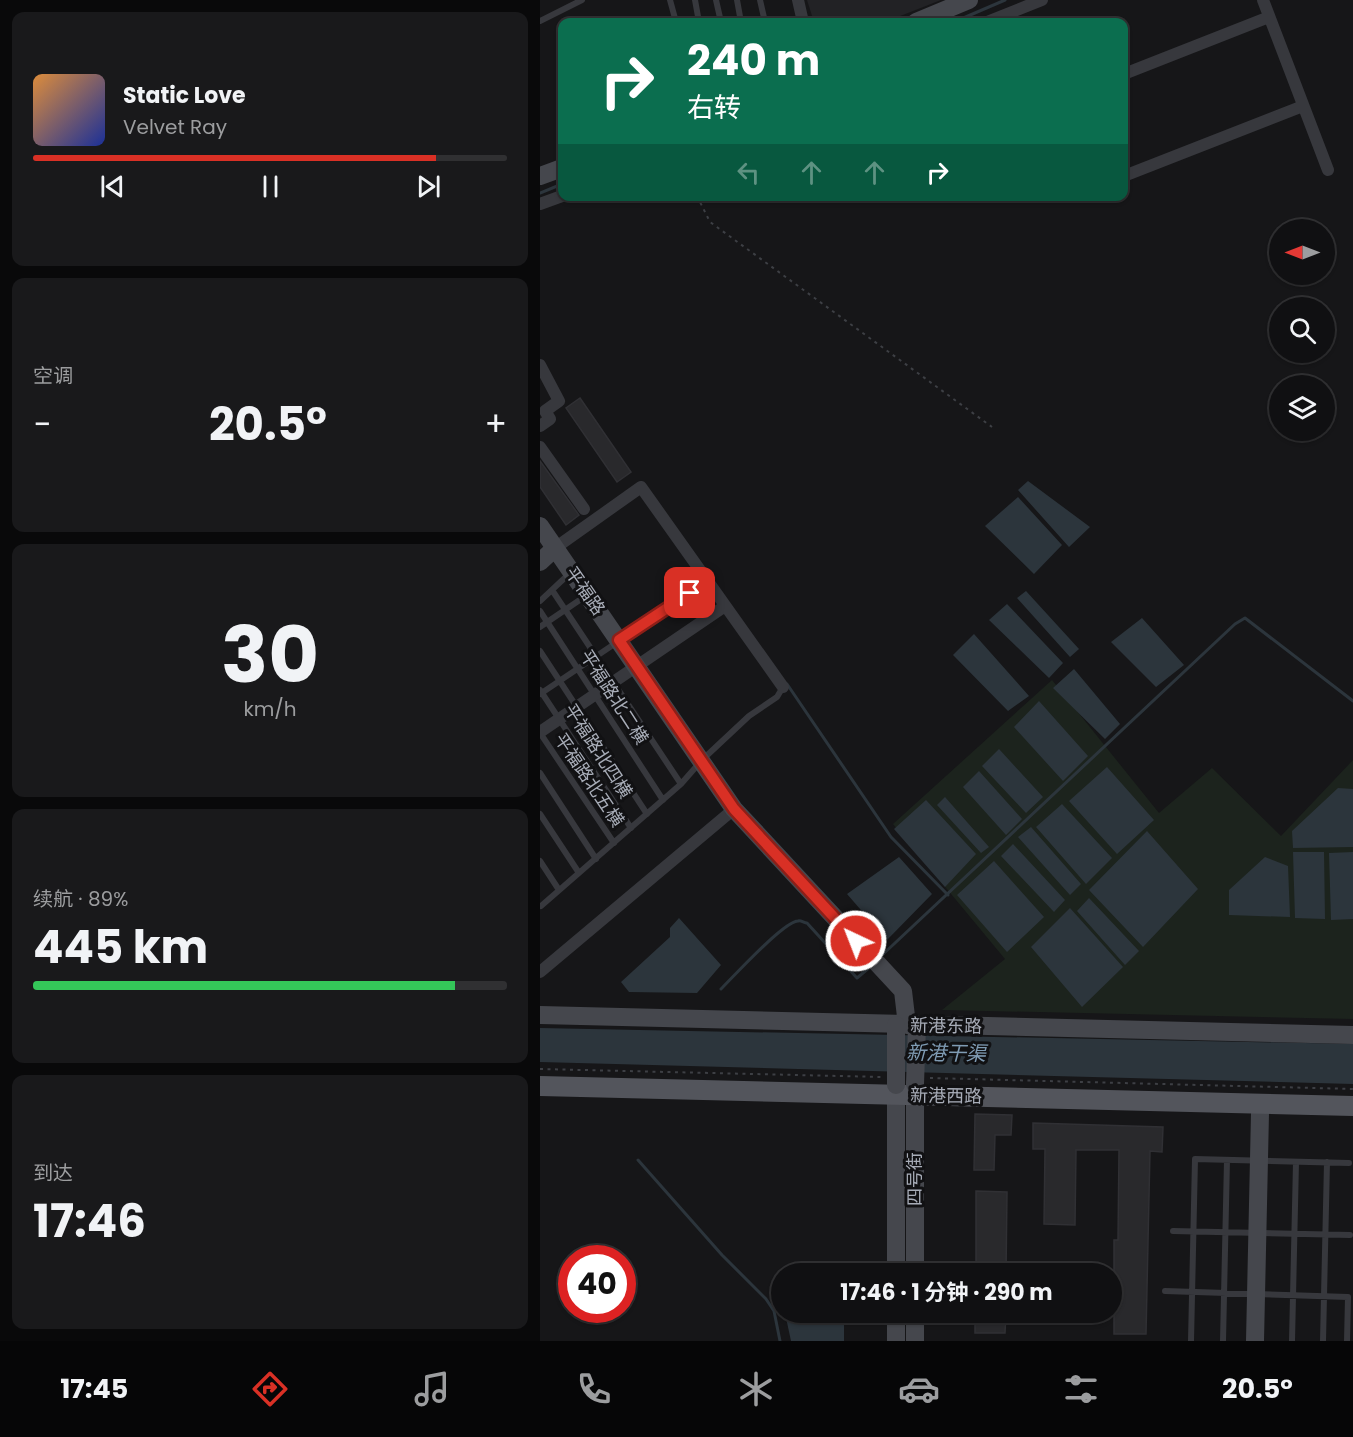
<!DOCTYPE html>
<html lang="zh">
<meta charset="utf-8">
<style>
:root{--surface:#101012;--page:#19191b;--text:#f1f3f6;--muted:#9c9d9f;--line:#303032;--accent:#d93025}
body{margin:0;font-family:Poppins,"Noto Sans SC",sans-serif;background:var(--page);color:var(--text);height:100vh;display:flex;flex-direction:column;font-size:22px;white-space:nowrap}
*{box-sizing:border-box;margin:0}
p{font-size:20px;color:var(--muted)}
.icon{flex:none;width:33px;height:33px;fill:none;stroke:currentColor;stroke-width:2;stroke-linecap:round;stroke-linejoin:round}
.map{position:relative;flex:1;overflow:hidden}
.drawer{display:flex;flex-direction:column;gap:12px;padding:12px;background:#09090a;width:540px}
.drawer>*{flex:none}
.hud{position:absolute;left:18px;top:18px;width:570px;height:183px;border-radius:12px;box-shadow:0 2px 4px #0004,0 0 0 2px var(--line);background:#0b6e4f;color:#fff;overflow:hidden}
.needle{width:39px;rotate:270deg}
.controls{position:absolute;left:729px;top:219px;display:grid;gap:12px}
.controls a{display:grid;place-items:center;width:66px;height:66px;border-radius:50%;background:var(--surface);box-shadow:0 2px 4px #0004,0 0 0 2px var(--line);font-size:30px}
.speed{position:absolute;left:18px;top:1245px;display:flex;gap:12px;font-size:30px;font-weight:700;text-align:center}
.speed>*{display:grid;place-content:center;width:78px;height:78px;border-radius:50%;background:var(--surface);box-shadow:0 2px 4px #0004,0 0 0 2px var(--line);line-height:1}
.speed .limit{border:9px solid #d22;background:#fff;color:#111}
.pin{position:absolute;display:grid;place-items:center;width:51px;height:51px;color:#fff;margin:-26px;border-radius:12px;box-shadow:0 3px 9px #0006}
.me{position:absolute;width:66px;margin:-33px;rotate:317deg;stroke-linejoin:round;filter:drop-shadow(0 0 4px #0008)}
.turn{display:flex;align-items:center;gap:21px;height:126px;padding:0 30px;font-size:27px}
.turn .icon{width:78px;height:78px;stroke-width:2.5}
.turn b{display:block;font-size:42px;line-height:51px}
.lanes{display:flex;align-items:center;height:57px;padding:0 30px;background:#0003;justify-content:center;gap:30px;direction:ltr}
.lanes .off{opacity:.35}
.big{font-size:45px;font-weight:700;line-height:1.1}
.drawer .card{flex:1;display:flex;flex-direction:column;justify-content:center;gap:9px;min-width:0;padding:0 21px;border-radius:12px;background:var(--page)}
.drawer .dial{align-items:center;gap:0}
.dial b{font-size:78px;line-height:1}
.song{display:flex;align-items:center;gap:18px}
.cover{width:72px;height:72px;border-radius:9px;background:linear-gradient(135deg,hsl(30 70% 55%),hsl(230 70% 35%))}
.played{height:6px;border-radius:3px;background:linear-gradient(90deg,var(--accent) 85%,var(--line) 85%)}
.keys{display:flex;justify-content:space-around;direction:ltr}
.heat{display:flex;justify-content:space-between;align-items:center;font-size:33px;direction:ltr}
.charge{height:9px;border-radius:4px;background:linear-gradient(90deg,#34c759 89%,var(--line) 0)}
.trip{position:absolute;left:231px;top:1263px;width:351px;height:60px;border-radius:30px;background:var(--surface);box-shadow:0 2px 4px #0004,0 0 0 2px var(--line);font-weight:700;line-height:60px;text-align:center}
.menu{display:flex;height:96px;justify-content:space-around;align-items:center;background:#060607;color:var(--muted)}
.menu .icon{width:42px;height:42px}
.menu .selected{color:var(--accent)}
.menu b{font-size:27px;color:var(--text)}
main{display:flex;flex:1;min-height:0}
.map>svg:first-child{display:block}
</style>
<main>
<section class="drawer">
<div class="card">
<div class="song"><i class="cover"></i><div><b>Static Love</b><p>Velvet Ray</p></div></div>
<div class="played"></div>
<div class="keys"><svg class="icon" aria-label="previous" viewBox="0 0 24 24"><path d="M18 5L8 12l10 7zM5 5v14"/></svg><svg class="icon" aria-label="pause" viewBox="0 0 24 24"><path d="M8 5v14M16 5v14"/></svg><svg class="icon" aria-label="next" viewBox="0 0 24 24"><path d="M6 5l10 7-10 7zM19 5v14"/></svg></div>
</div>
<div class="card"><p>空调</p>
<div class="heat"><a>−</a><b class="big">20.5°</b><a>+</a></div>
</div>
<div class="card dial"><b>30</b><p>km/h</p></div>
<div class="card"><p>续航 · 89%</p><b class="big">445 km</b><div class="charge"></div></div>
<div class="card"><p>到达</p><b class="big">17:46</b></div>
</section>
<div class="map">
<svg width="813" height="1341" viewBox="0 0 813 1341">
<rect width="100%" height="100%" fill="#161618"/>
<!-- built -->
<path fill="#222225" d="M267,0H401L345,22H274Z"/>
<!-- green -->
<path fill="#1c231d" d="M512,680L619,813L672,768L741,836L813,760V1019L402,1010L465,959L353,824Z"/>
<!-- water -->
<path fill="#2c353c" d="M488,481L550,527L529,547L478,490Z
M478,497L522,545L494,574L445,526Z
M486,591L539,649L530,657L477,598Z
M467,604L523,663L509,678L449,620Z
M602,618L644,665L616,687L571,642Z
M434,634L489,696L468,711L413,655Z
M534,669L580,724L565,739L513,688Z
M499,701L548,756L523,781L474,727Z
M459,749L503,797L486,813L442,766Z
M567,767L614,820L577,854L529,801Z
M439,771L482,819L466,835L423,787Z
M798,788L813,789V847L753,848L752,831Z
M405,797L449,847L441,853L397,805Z
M386,800L436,854L405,887L354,829Z
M522,804L572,858L546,884L496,827Z
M491,827L541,884L530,895L478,837Z
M607,831L658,889L603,947L549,890Z
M473,844L525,900L514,912L461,856Z
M753,852H784L785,919L755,918Z
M813,852V919L791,920L789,853Z
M359,857L392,894L347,940L307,894Z
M725,857L748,866L750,917L689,915V890Z
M454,861L504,917L467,952L417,895Z
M549,898L599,951L585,965L537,911Z
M530,908L583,967L542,1007L491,947Z
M139,918L181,965L157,993L89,992L81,982L130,937V928Z
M0,1028L813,1044V1084L0,1062Z
M245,1313H304V1341H251Z"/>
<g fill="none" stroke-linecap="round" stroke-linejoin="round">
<!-- stream -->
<path stroke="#2c353c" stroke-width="3" d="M414,22L465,0
M0,193L22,184
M247,684L351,837L408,895
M339,958L695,624L705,618L813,701
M181,989C193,977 244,921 258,921C261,920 264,923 267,923L317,978L330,967
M98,1160L182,1255L226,1299L234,1311L240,1341"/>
</g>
<!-- building -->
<path fill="#29292c" stroke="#303034" stroke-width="1.5" d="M40,398L91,472L77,482L26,408Z
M0,461L39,515L26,525L0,487Z
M435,1114L472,1115L471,1135H455L454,1170H434Z
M493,1123L623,1127L622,1152L610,1151L606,1334H574V1240H578L579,1150H536L535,1225L504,1224L505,1149H493Z
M436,1191L467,1192L466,1274H436Z
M435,1312H466L465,1333H435Z"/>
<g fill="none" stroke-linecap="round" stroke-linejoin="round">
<!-- path -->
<path stroke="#3d3f44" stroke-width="2" stroke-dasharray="3 4.5" stroke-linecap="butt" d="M157,196L170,222L452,427
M0,1069L342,1077
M390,1078L813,1089"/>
<!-- lane -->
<path stroke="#37383d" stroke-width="6" d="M130,0L136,22
M155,0L159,22
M176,0L181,22
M197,0L201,22
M220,0L225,22
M0,21L42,0
M12,590L141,784
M0,601L30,573
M0,611L123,800
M0,627L47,595
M0,651L107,814
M0,690L91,828
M0,694L168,581
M0,733L74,843
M0,773L56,859
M0,814L39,873
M0,861L19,890
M1,906L141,784L162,760L209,716L237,697L243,687
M633,1231L810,1235
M625,1291L808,1297L807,1341
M651,1341L655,1159L809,1163
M683,1341L687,1160
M752,1341L756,1162
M783,1341L787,1162"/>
<!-- street -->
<path stroke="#37383d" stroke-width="12" d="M258,0L263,22
M723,0L788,170
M447,22L502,0
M584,74L729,17
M584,176L763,106
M0,204L22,196
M0,365L19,401L5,411L10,419L0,426
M0,447L44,509
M15,548L101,487L243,687
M0,732L185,606
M0,972L194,809"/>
<!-- secondary -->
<path stroke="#45474d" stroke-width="18" d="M376,22L429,0
M0,176L22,168
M0,526L194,809L363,991L367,1025
M0,562L15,548
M0,1015L813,1035
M356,1085V1274
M375,1274V1084
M356,1312V1341
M375,1341V1312
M715,1341L720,1113"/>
<!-- primary -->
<path stroke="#53555c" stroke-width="20" d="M0,1086L813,1106"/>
<!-- secondary-bridge -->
<path stroke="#45474d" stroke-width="18" d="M375,1084L377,1026
M356,1085V1025"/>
</g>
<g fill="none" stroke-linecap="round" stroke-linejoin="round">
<defs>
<path id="route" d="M150,593L79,640L194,809L316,941"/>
</defs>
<!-- route casing -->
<use href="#route" stroke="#8d1f18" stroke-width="15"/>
<!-- route -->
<use href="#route" stroke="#d93025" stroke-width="10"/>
</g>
<g text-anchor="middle" stroke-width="6" stroke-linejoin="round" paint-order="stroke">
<!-- street labels -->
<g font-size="18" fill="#a8adb8" stroke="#111113">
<text transform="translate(45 591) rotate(55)" y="6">平福路</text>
<text transform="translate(74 697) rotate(57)" y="6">平福路北二横</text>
<text transform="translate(58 751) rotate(57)" y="6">平福路北四横</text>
<text transform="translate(49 780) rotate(56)" y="6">平福路北五横</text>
<text transform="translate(406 1026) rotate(1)" y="6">新港东路</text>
<text transform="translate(406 1096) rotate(1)" y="6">新港西路</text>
<text transform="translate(375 1179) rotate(-90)" y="6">四号街</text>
</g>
<!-- water labels -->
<g font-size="20" font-style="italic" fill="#7f9bb3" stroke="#111113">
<text transform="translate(406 1053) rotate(1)" y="7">新港干渠</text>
</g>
</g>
</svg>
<div class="controls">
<a><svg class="needle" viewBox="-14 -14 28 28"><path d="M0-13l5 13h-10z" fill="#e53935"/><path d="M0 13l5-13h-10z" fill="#9c9d9f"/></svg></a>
<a><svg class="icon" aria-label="search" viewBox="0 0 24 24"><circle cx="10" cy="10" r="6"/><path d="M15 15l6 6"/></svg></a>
<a><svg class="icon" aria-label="layers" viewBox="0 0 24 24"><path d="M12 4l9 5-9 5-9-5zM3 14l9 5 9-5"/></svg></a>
</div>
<div class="speed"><div class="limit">40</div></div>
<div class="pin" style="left:150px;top:593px;background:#d93025"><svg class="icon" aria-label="arrive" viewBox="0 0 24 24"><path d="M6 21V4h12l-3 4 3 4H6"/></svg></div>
<svg class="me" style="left:316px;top:941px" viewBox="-20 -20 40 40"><circle r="17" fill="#d93025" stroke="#fff" stroke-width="3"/><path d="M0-11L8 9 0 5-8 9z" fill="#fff"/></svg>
<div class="trip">17:46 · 1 分钟 · 290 m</div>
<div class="hud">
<div class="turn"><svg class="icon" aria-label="right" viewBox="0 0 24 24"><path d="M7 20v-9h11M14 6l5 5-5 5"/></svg><div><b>240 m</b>右转</div></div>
<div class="lanes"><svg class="icon off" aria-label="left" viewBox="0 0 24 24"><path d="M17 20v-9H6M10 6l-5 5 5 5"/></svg><svg class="icon off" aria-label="ahead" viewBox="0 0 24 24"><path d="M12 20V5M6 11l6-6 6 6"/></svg><svg class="icon off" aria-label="ahead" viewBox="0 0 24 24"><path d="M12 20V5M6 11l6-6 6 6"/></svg><svg class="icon" aria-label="right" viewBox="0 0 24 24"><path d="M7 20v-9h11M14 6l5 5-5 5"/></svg></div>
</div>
</div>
</main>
<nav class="menu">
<b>17:45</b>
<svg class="icon selected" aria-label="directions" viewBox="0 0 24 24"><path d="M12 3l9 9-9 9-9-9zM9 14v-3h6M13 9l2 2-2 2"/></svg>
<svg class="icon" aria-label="music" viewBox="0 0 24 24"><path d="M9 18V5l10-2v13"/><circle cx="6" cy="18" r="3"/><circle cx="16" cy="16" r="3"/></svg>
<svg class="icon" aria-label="phone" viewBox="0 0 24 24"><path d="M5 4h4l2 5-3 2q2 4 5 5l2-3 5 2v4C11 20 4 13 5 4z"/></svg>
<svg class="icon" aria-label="climate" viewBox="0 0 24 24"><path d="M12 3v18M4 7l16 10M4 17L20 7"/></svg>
<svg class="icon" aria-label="car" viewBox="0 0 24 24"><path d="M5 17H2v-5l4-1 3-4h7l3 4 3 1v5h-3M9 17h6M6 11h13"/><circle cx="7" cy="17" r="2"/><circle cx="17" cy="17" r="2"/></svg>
<svg class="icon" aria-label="filters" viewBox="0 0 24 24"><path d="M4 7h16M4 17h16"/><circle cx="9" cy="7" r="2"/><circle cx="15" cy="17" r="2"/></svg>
<b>20.5°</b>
</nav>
